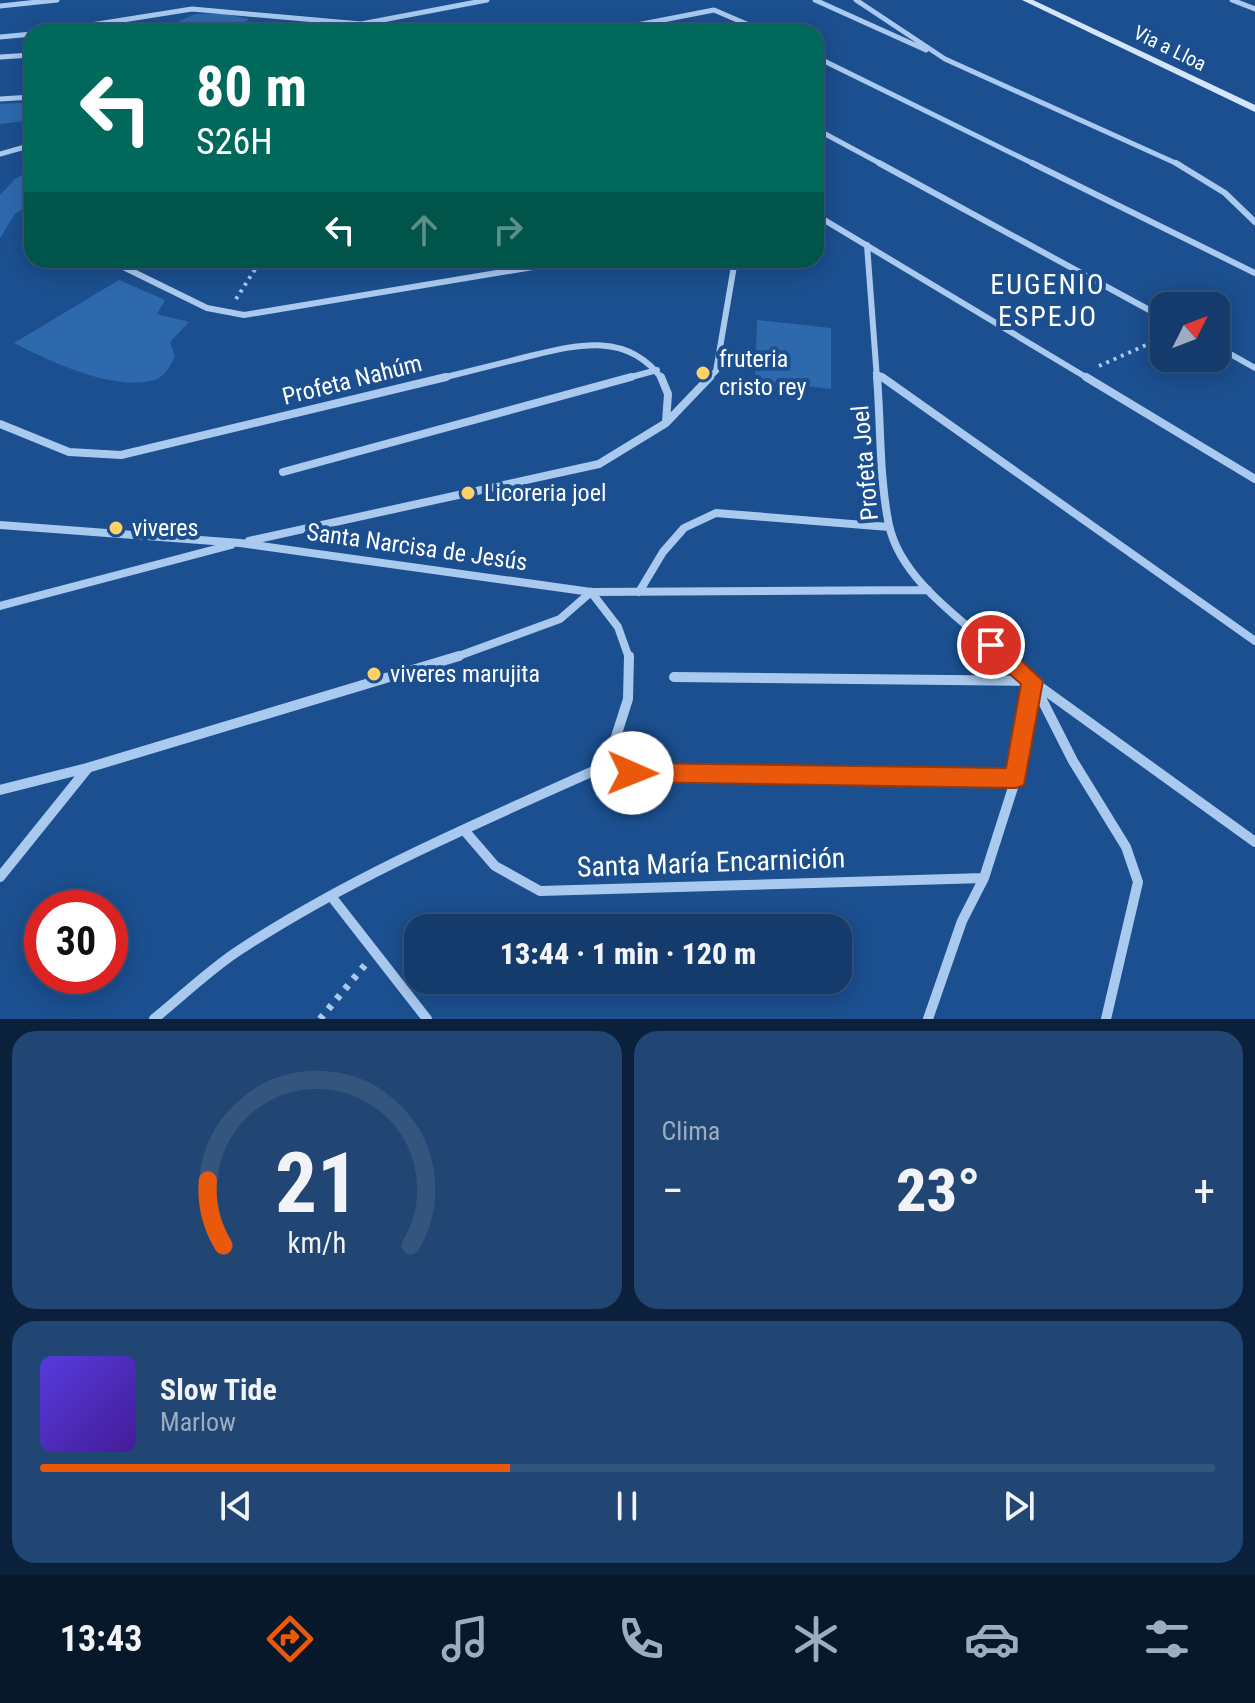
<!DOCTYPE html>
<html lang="es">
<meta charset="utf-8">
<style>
:root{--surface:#143b6b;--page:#214673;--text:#f1f3f6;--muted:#9dadc1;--line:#33557e;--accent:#ea580c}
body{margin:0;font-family:"Roboto Condensed",sans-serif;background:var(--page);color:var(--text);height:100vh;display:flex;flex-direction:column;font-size:30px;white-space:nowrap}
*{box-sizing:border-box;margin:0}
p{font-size:26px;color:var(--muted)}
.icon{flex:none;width:44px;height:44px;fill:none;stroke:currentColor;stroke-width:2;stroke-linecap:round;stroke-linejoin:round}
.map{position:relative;height:1019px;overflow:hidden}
.details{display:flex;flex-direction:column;gap:12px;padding:12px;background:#0b203b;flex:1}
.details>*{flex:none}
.hud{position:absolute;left:24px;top:24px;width:800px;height:244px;border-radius:24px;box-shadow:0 4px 20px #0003,0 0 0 2px var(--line);background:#00695c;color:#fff;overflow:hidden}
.needle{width:52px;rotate:48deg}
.fabs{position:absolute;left:1150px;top:292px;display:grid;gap:16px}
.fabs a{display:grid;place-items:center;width:80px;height:80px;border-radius:16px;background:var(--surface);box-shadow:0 4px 20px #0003,0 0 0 2px var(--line);font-size:40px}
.speed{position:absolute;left:24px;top:890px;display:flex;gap:16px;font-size:40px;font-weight:700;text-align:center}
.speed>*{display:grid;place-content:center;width:104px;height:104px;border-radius:50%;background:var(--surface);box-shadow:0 4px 20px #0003,0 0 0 2px var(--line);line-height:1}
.speed .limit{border:12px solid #d22;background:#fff;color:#111}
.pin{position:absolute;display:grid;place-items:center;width:68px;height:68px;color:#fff;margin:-34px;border:4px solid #fff;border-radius:50%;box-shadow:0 2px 8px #0007}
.me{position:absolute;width:88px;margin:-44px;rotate:91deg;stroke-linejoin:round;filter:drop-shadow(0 0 6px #0008)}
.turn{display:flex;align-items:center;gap:28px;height:168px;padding:0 40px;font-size:36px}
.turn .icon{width:104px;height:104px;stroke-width:2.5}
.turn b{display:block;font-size:56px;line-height:68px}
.lanes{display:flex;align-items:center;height:76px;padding:0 40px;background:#0003;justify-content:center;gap:40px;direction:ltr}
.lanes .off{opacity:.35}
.big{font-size:60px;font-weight:800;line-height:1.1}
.details .card{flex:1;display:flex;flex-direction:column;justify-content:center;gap:12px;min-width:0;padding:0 28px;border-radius:24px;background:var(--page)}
.details .dial{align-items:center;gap:0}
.dial svg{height:208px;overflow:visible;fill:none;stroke:var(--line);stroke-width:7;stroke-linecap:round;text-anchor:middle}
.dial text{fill:var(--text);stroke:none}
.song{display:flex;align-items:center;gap:24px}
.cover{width:96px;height:96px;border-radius:12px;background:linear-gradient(135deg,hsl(250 70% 55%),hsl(260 70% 35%))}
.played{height:8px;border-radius:4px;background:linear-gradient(90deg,var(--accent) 40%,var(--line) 40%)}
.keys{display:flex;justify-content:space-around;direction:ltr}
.heat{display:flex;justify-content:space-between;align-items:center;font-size:44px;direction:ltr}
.details .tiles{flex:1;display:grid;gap:12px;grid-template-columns:1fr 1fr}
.card:last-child{grid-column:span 2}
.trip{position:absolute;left:404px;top:914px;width:448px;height:80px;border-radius:24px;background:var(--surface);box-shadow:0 4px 20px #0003,0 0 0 2px var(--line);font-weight:800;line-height:80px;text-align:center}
.tabs{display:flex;height:128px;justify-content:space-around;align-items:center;background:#08182b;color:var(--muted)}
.tabs .icon{width:56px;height:56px}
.tabs .selected{color:var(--accent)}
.tabs b{font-size:36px;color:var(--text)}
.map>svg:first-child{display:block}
</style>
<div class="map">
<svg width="1255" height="1019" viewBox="0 0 1255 1019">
<rect width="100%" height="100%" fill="#1b4f8f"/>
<!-- green -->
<path fill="#2e69ad" d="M195,14H226L249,19L234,32H156Z
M32,102V120L0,124V104Z
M32,170V203L15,214L0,238V195L15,179Z
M119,280L165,300L157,314L189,322L170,342L175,356C170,367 164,379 150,381C111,390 49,361 14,343Z
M757,320L831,328V389L755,380Z"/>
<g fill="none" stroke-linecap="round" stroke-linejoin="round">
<!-- path-far1 -->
<path stroke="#a9c9ee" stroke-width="4" stroke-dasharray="3 5" stroke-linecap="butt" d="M236,299L261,260
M1099,366L1164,337"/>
<!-- path -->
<path stroke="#a9c9ee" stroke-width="7" stroke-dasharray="5 8" stroke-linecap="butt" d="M320,1019L365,965"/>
<!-- street-far3 -->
<path stroke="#a9c9ee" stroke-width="5" d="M815,0L926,50
M856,0L945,59L1180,165
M1232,0L1255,9
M0,6L57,0
M47,32L192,9L361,24
M351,32L361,24L487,0
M601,32L714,10L765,32
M0,37L32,34
M0,57L32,55
M816,57L1036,165
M0,99L32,97
M816,129L883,165
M0,154L32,145"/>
<!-- street-far2 -->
<path stroke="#a9c9ee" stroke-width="6" d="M879,163L1164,318
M1032,163L1255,273
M1176,163L1225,193L1255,222
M816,215L1089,379
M867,245L877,379
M109,260L207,308L244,315L575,260
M1216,346L1255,368
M876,373L885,379
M438,379C466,372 494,365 522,358C572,346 626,329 662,379
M624,379L657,370
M708,379L716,371L735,260"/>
<!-- street-far1 -->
<path stroke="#a9c9ee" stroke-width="8" d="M661,377L668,394L666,422
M877,377C881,425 879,478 889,525C901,581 965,622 1005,658
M882,377L1255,641
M1086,377L1255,479
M0,424L69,452L121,455L446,377
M283,472L631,377
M0,525L240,543L591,592L928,590
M249,541L599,464L666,423L710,377
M591,592L618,627L629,658
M639,592L663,552L684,528L716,513L889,527
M0,606L231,545
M453,658L560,619L591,592"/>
<!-- street -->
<path stroke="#a9c9ee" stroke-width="10" d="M1003,656L1032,681L1255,842
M674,677L1032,681
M1035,686L1073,761L1126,847L1138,882L1106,1019
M607,765L632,773L1016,778
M0,790L87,768L459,656
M464,830L495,866L540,891L984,878
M0,877L87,769
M331,896L427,1019
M154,1019C181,997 206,973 235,953C351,876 480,822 607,765L628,699L629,656
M928,1019L962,921L984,878L1016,778L1032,682"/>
<!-- secondary -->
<path fill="#d6e6fa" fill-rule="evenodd" d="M1022,0H1033L1255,105V112Z"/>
</g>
<!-- route -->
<path fill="#ea580c" stroke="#983908" stroke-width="2" d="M991,637L998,639L1043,681L1024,785L1016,788L632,782L624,780L621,773L624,766L632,763L1006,768L1021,684L983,650L980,645Z"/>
<!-- markers -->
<g fill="#ffd166" stroke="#1b4f8f" stroke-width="3">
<circle cx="703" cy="373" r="8"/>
<circle cx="468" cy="493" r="8"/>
<circle cx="116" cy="528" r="8"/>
<circle cx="374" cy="674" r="8"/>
</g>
<g text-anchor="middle" stroke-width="8" stroke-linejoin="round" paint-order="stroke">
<!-- far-street labels -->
<g font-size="20" fill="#fff" stroke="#1b4f8f">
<text transform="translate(1170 48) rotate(26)" y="7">Via a Lloa</text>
</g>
<!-- poi labels -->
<g font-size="24" fill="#fff" stroke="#1b4f8f" text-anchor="start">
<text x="719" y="367">fruteria<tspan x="719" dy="28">cristo rey</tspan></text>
<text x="484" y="501">Licoreria joel</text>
<text x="132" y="536">viveres</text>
<text x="390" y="682">viveres marujita</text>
</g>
<!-- street labels -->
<g font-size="24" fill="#fff" stroke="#1b4f8f">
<text transform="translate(352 380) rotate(-14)" y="8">Profeta Nahúm</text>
<text transform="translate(865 463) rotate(-95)" y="8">Profeta Joel</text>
<text transform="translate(417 547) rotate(8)" y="8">Santa Narcisa de Jesús</text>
</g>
<!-- quarter labels -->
<g font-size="28" letter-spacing="2" fill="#fff" stroke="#1b4f8f">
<text x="1048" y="294">EUGENIO<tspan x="1048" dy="32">ESPEJO</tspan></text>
</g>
<!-- near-street labels -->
<g font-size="28" fill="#fff" stroke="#1b4f8f">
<text transform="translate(711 862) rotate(-2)" y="10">Santa María Encarnición</text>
</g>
</g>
</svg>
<div class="fabs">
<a><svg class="needle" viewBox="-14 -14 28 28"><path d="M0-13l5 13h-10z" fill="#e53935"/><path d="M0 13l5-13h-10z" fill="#9dadc1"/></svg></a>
</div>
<div class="speed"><div class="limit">30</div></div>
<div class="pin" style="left:991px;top:645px;background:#d93025"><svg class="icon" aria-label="arrive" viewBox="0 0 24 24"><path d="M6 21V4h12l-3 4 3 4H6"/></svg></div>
<svg class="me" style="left:632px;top:773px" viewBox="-20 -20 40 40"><circle r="19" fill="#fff"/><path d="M0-13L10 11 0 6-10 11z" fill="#ea580c"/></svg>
<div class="trip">13:44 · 1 min · 120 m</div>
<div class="hud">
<div class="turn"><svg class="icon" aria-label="left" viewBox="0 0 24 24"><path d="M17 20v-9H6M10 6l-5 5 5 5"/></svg><div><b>80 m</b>S26H</div></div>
<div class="lanes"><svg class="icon" aria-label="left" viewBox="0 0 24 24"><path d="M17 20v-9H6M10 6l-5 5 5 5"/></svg><svg class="icon off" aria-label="ahead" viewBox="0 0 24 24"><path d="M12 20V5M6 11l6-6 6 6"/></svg><svg class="icon off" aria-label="right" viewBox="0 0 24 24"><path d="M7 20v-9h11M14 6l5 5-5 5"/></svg></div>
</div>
</div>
<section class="details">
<div class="tiles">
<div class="card dial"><svg viewBox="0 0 100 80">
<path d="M14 69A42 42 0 1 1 86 69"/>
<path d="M14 69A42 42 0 0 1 8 44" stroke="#ea580c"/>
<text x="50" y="56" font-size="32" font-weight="700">21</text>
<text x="50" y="72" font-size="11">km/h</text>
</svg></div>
<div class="card"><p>Clima</p>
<div class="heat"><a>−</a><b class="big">23°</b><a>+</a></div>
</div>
<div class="card">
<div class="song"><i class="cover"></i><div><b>Slow Tide</b><p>Marlow</p></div></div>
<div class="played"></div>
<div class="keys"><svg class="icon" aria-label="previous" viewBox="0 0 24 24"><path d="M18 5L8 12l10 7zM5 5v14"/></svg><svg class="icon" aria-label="pause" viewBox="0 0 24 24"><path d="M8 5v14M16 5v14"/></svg><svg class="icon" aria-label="next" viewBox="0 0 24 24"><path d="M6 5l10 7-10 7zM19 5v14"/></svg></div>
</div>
</div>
</section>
<nav class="tabs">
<b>13:43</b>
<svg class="icon selected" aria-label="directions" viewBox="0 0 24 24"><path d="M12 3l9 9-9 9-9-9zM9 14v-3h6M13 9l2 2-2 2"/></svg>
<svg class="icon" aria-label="music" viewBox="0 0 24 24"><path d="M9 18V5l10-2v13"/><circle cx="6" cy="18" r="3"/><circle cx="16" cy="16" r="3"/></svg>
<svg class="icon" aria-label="phone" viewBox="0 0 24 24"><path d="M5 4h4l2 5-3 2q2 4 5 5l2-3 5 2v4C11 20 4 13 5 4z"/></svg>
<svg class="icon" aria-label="climate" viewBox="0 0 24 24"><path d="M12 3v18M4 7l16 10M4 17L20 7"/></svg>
<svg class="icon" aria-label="car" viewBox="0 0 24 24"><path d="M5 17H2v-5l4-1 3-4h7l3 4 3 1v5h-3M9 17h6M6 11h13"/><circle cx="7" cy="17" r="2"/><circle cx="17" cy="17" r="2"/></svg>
<svg class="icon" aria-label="filters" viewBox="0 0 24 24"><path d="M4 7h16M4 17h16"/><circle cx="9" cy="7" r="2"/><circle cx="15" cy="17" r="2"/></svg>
</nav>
